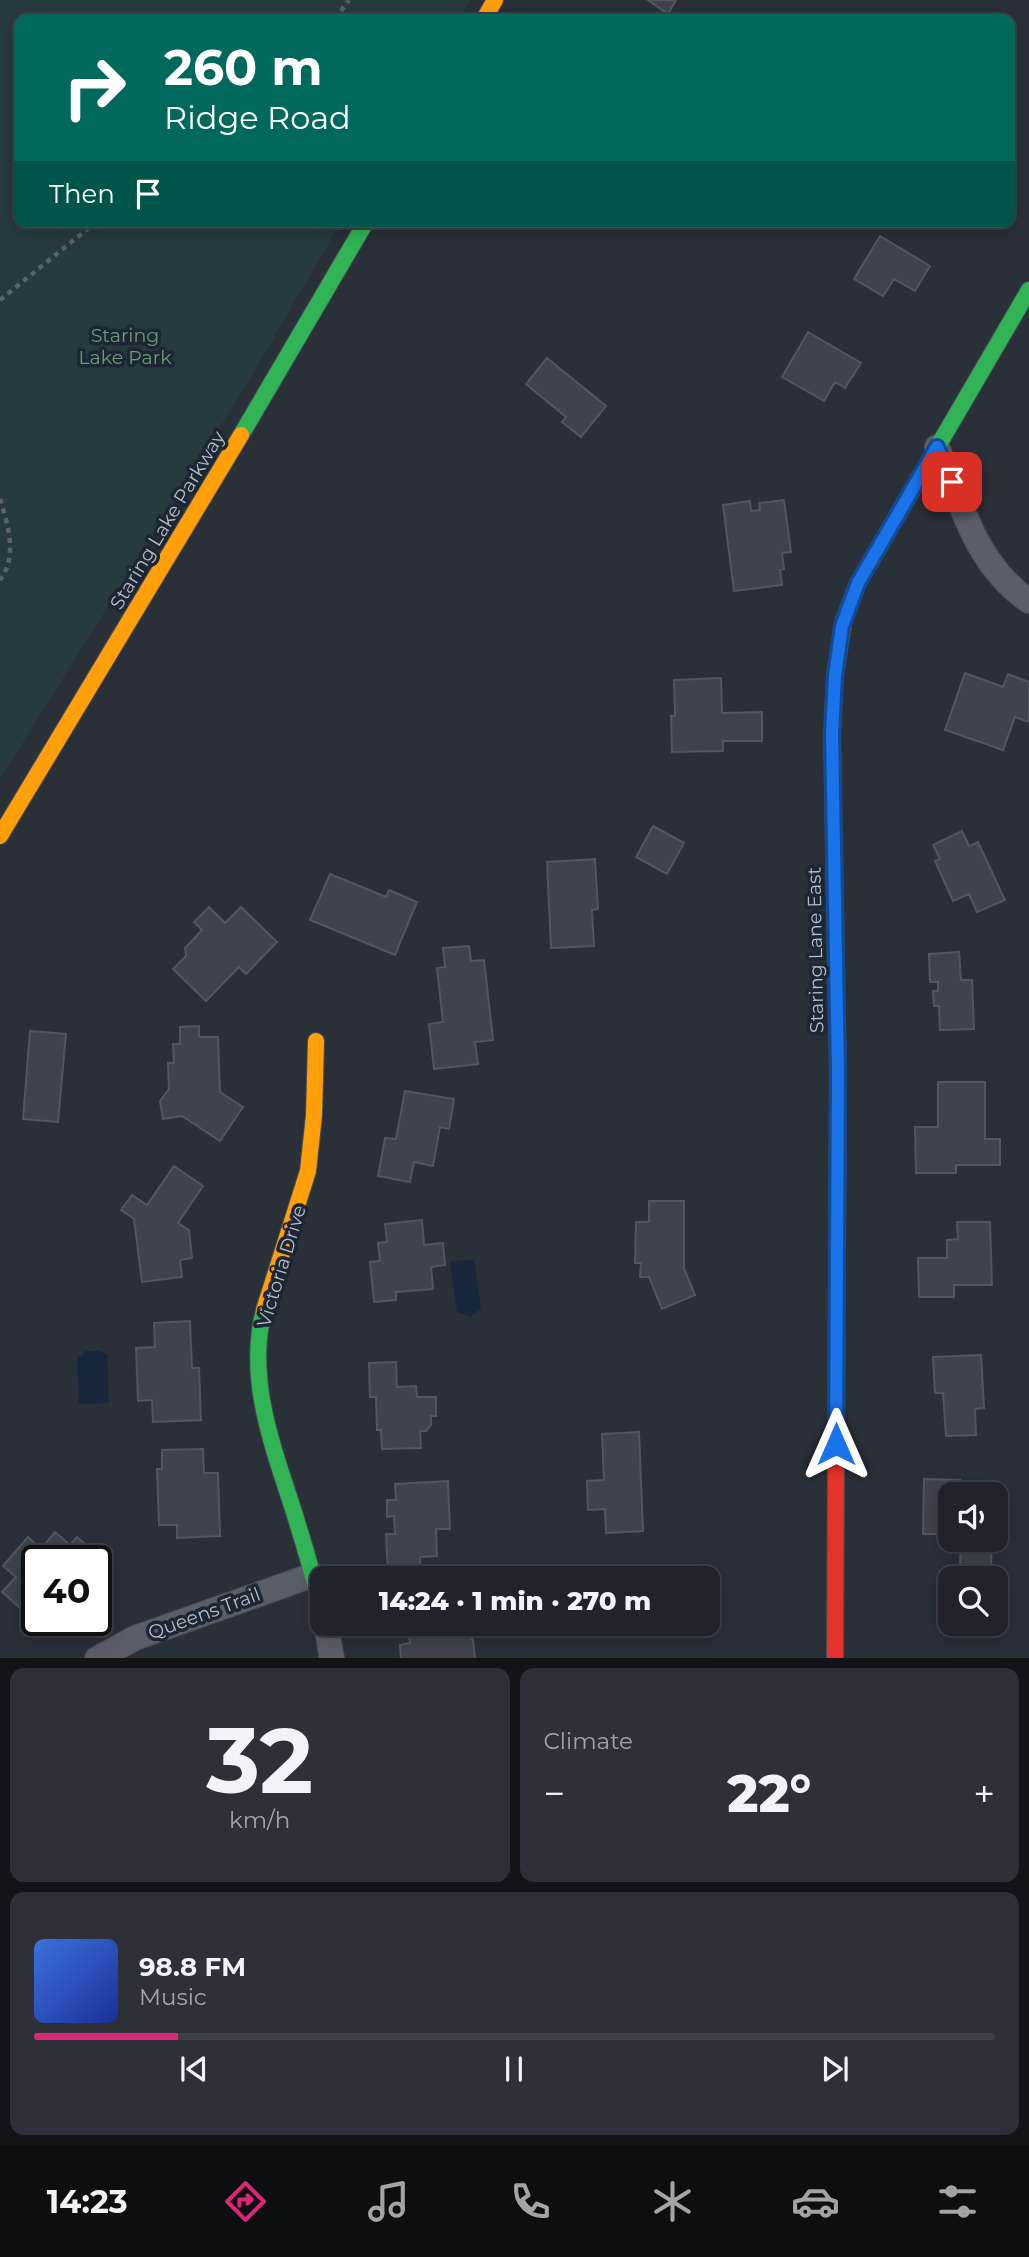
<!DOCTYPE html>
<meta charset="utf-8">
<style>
:root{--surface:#20242a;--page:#2d3036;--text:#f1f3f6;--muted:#a2a4a8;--line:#3d4147;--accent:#db2777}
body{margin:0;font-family:Montserrat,sans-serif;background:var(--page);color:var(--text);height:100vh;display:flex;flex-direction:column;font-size:26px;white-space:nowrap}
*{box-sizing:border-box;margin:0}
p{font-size:23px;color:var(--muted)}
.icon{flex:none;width:38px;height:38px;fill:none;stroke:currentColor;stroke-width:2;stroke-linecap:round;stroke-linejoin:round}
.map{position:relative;height:1658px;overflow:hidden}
.panel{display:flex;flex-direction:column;gap:10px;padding:10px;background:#121417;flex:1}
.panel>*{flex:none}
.hud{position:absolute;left:14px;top:14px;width:1001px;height:214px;border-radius:14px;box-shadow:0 4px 18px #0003,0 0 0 2px var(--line);background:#00695c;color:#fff;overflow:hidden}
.controls{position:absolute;left:938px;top:1482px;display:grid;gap:14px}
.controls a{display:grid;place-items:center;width:70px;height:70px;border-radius:14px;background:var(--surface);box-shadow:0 4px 18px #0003,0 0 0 2px var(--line);font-size:35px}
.speed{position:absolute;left:21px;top:1545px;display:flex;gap:14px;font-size:35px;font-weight:700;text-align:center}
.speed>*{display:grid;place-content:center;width:91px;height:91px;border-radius:50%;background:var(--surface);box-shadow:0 4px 18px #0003,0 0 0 2px var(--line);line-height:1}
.speed .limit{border:4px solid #111;border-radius:10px;background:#fff;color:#111}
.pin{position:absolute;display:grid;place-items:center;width:60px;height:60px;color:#fff;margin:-30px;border-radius:14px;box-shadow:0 4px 10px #0006}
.me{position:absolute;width:77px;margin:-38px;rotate:0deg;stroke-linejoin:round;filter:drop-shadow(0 0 5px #0008)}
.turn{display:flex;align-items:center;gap:24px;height:147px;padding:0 35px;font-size:32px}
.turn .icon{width:91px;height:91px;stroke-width:2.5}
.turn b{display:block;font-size:49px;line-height:60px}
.then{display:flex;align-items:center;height:66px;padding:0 35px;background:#0003;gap:14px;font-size:26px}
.big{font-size:52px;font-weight:800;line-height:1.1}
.panel .card{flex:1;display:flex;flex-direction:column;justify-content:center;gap:10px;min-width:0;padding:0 24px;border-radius:14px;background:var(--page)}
.panel .dial{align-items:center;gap:0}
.dial b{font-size:91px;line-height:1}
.song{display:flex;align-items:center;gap:21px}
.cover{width:84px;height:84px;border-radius:10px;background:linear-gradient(135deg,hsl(220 70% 55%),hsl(230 70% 35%))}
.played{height:7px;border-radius:4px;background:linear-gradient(90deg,var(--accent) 15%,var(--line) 15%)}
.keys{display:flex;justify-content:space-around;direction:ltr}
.heat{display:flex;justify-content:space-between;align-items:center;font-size:38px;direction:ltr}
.panel .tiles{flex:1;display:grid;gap:10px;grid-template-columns:1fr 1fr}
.card:last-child{grid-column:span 2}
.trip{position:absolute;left:310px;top:1566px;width:410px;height:70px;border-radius:14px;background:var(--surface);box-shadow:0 4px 18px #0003,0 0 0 2px var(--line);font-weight:800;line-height:70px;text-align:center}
.dock{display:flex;height:112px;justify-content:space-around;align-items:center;background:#0d0e11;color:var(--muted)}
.dock .icon{width:49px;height:49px}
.dock .on{color:var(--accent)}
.dock b{font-size:32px;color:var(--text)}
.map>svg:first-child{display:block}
</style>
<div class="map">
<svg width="1029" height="1659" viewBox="0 0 1029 1659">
<rect width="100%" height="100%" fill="#2a3038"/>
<!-- green -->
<path fill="#273a3e" d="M0,0H470L459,19H19V222H341L250,379L0,779Z"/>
<!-- water -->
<path fill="#19273c" d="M474,1259L481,1309L470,1317L457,1312L450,1262Z
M85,1351H99L107,1355L109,1403L79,1404L77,1356H82Z"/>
<!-- building -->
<path fill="#3f444c" stroke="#52575f" stroke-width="2" d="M648,0H676L668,14Z
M880,236L930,266L915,291L894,279L883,296L854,279Z
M808,332L861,363L845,388L835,382L824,401L782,377Z
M547,358L606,406L581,437L562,422L566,417L526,384Z
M784,500L791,552L782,553L784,569L780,570L782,585L734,591L723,505L750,501L751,511L760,510L759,503Z
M965,673L1003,687L1008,674L1029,682V722L1015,717L1003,750L945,730Z
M721,678L722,713L762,712V741H723V751L672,752L671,716H675L674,680Z
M653,826L684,843L667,874L636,857Z
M962,831L969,846L978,842L1005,900L977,912L969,894L953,901L935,861L940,859L933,845Z
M595,859L598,909L592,910L594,946L551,948L547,862Z
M330,874L386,897L389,890L417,902L395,955L310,920Z
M209,907L225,923L241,907L277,942L246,974L239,967L206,1001L173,969L186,956L185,948L202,930L194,922Z
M469,946L471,961L484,960L493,1040L475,1042L478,1064L434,1069L429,1024L443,1022L437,968L445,967L443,948Z
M959,952L961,980H972L974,1029L940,1030L939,1006H934L933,991H938V982H930L929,954Z
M199,1026V1037H218L220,1092L243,1107L220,1141L182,1116L163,1119L160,1101L169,1089L168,1063H174L173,1044H180V1027Z
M30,1031L66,1034L58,1122L23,1119Z
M938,1082H985V1139H1000V1165H956V1173H916L915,1127H938Z
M405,1091L454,1099L449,1129L440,1127L433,1166L414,1162L410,1182L378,1176L385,1138L396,1139Z
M174,1166L203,1186L178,1223L189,1230L192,1258L180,1260L182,1277L142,1282L134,1219L121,1210L132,1195L147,1205Z
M649,1201H684V1268L695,1295L662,1309L649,1277H640L641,1263H635L636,1222H649Z
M422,1220L424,1245L443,1243L445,1265L431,1267L433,1289L396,1292V1300L374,1302L370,1262L380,1261L378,1243L387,1242L385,1224Z
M957,1222H990L992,1285H954V1297H919L918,1258H947V1240L958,1239Z
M190,1321L192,1368H199L201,1420L153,1422L152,1400L138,1401L136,1348L155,1347L154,1323Z
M981,1355L984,1408L975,1409L976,1435L946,1436L943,1393H935L933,1357Z
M396,1362L397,1387L416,1386L417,1397H436V1416H431V1425L426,1431H420L421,1448L382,1449L381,1430H377L376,1397H370L369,1363Z
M639,1432L643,1531L606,1533L605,1509L588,1510L587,1481L604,1480L602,1434Z
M203,1449L204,1473H218L220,1536L177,1538V1525H159L157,1469H162V1450Z
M924,1479L960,1480V1494H950V1534H923Z
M448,1481L450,1529H436L437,1556L420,1557L421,1572L388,1573L386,1534H395L394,1516L387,1517V1500H396L395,1484Z
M55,1532L70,1545L77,1537L98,1555L93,1561H37V1620H41L38,1624L2,1592L16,1577L3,1566L28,1537L41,1549Z
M961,1540H992L991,1566L960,1565Z
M407,1624H458L473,1640L475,1659H401L400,1645L410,1643Z"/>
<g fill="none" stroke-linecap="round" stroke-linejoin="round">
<defs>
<path id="street" d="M937,447C961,503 976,565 1029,601
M326,1624L332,1659
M97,1659L135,1638L313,1575"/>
<path id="fast" d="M241,435L366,222
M844,619L858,583L1029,290
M264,1310C246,1379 273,1447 294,1512C304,1545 314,1577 322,1610"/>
<path id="slow" d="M484,19L495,0
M0,836L241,435
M838,1077L832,734L835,676L844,619
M264,1310L308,1171L314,1115L316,1041"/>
<path id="jam" d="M835,1659L838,1077"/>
</defs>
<!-- street casing -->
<use href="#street" stroke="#484c55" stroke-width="26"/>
<!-- fast casing -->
<use href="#fast" stroke="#484c55" stroke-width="18"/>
<!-- slow casing -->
<use href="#slow" stroke="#484c55" stroke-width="18"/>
<!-- jam casing -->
<use href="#jam" stroke="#484c55" stroke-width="18"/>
<!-- path -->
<path stroke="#5c6268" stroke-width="4.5" stroke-dasharray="5 5" stroke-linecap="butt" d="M335,19L349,0
M0,300L96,222
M0,499C8,525 18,556 0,580"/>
<!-- street -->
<use href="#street" stroke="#5a5e66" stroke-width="24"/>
<!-- fast -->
<use href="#fast" stroke="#30b455" stroke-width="16"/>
<!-- slow -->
<use href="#slow" stroke="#ff9f0a" stroke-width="16"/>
<!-- jam -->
<use href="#jam" stroke="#e5322d" stroke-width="16"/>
</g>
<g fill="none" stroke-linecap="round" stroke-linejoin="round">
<defs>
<path id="route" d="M836,1444L838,1071L832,734L835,676L842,626L858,583L937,447L952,482"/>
</defs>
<!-- route casing -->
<use href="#route" stroke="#114b97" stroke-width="18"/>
<!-- route -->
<use href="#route" stroke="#1a73e8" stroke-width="12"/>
</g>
<g text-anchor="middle" stroke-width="7" stroke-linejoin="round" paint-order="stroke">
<!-- park labels -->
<g font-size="19" fill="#6b9a76" stroke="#1d2633">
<text x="125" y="342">Staring<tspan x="125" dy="22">Lake Park</tspan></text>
</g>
<!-- street labels -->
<g font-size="19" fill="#b4bcc9" stroke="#1d2633">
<text transform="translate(167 520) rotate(-59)" y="7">Staring Lake Parkway</text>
<text transform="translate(815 950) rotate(-91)" y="7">Staring Lane East</text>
<text transform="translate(281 1266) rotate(-73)" y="7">Victoria Drive</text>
<text transform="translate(204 1613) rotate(-20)" y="7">Queens Trail</text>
</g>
</g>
</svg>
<div class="controls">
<a><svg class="icon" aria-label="sound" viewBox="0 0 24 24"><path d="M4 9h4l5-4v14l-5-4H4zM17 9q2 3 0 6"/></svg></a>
<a><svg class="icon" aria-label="search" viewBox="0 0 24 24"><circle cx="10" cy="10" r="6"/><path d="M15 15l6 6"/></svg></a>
</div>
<div class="speed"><div class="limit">40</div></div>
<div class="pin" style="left:952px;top:482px;background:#d93025"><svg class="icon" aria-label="arrive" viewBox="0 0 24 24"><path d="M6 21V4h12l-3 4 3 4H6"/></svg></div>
<svg class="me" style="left:836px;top:1444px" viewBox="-20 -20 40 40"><path d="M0-17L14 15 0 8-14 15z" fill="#1a73e8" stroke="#fff" stroke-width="4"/></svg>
<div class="trip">14:24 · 1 min · 270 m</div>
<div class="hud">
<div class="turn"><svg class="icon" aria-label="right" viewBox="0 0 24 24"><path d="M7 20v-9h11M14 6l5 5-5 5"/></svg><div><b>260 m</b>Ridge Road</div></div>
<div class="then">Then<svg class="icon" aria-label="arrive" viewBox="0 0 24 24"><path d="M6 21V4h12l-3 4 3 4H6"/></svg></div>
</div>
</div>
<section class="panel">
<div class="tiles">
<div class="card dial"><b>32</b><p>km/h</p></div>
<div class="card"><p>Climate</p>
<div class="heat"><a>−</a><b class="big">22°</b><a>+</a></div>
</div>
<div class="card">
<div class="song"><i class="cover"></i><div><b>98.8 FM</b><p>Music</p></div></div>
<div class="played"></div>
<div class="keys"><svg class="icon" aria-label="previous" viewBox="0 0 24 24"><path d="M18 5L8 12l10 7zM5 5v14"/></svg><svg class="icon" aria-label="pause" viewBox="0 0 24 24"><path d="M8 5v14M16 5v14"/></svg><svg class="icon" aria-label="next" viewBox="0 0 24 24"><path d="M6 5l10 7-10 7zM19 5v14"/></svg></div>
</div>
</div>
</section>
<nav class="dock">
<b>14:23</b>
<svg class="icon on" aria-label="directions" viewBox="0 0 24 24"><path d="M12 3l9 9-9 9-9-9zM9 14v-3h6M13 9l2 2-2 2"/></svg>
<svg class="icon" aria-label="music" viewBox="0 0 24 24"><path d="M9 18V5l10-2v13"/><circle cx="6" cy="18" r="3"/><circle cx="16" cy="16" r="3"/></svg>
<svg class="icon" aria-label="phone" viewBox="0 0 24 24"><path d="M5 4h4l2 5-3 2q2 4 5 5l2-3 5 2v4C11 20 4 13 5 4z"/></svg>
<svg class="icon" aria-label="climate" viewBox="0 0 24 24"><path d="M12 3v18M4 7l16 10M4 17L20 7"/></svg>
<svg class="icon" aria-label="car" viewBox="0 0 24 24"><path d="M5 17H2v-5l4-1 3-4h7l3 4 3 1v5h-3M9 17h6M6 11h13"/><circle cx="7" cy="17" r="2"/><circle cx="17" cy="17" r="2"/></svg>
<svg class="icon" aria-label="filters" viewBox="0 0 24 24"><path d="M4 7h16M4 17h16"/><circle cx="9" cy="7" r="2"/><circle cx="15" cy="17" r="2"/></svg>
</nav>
